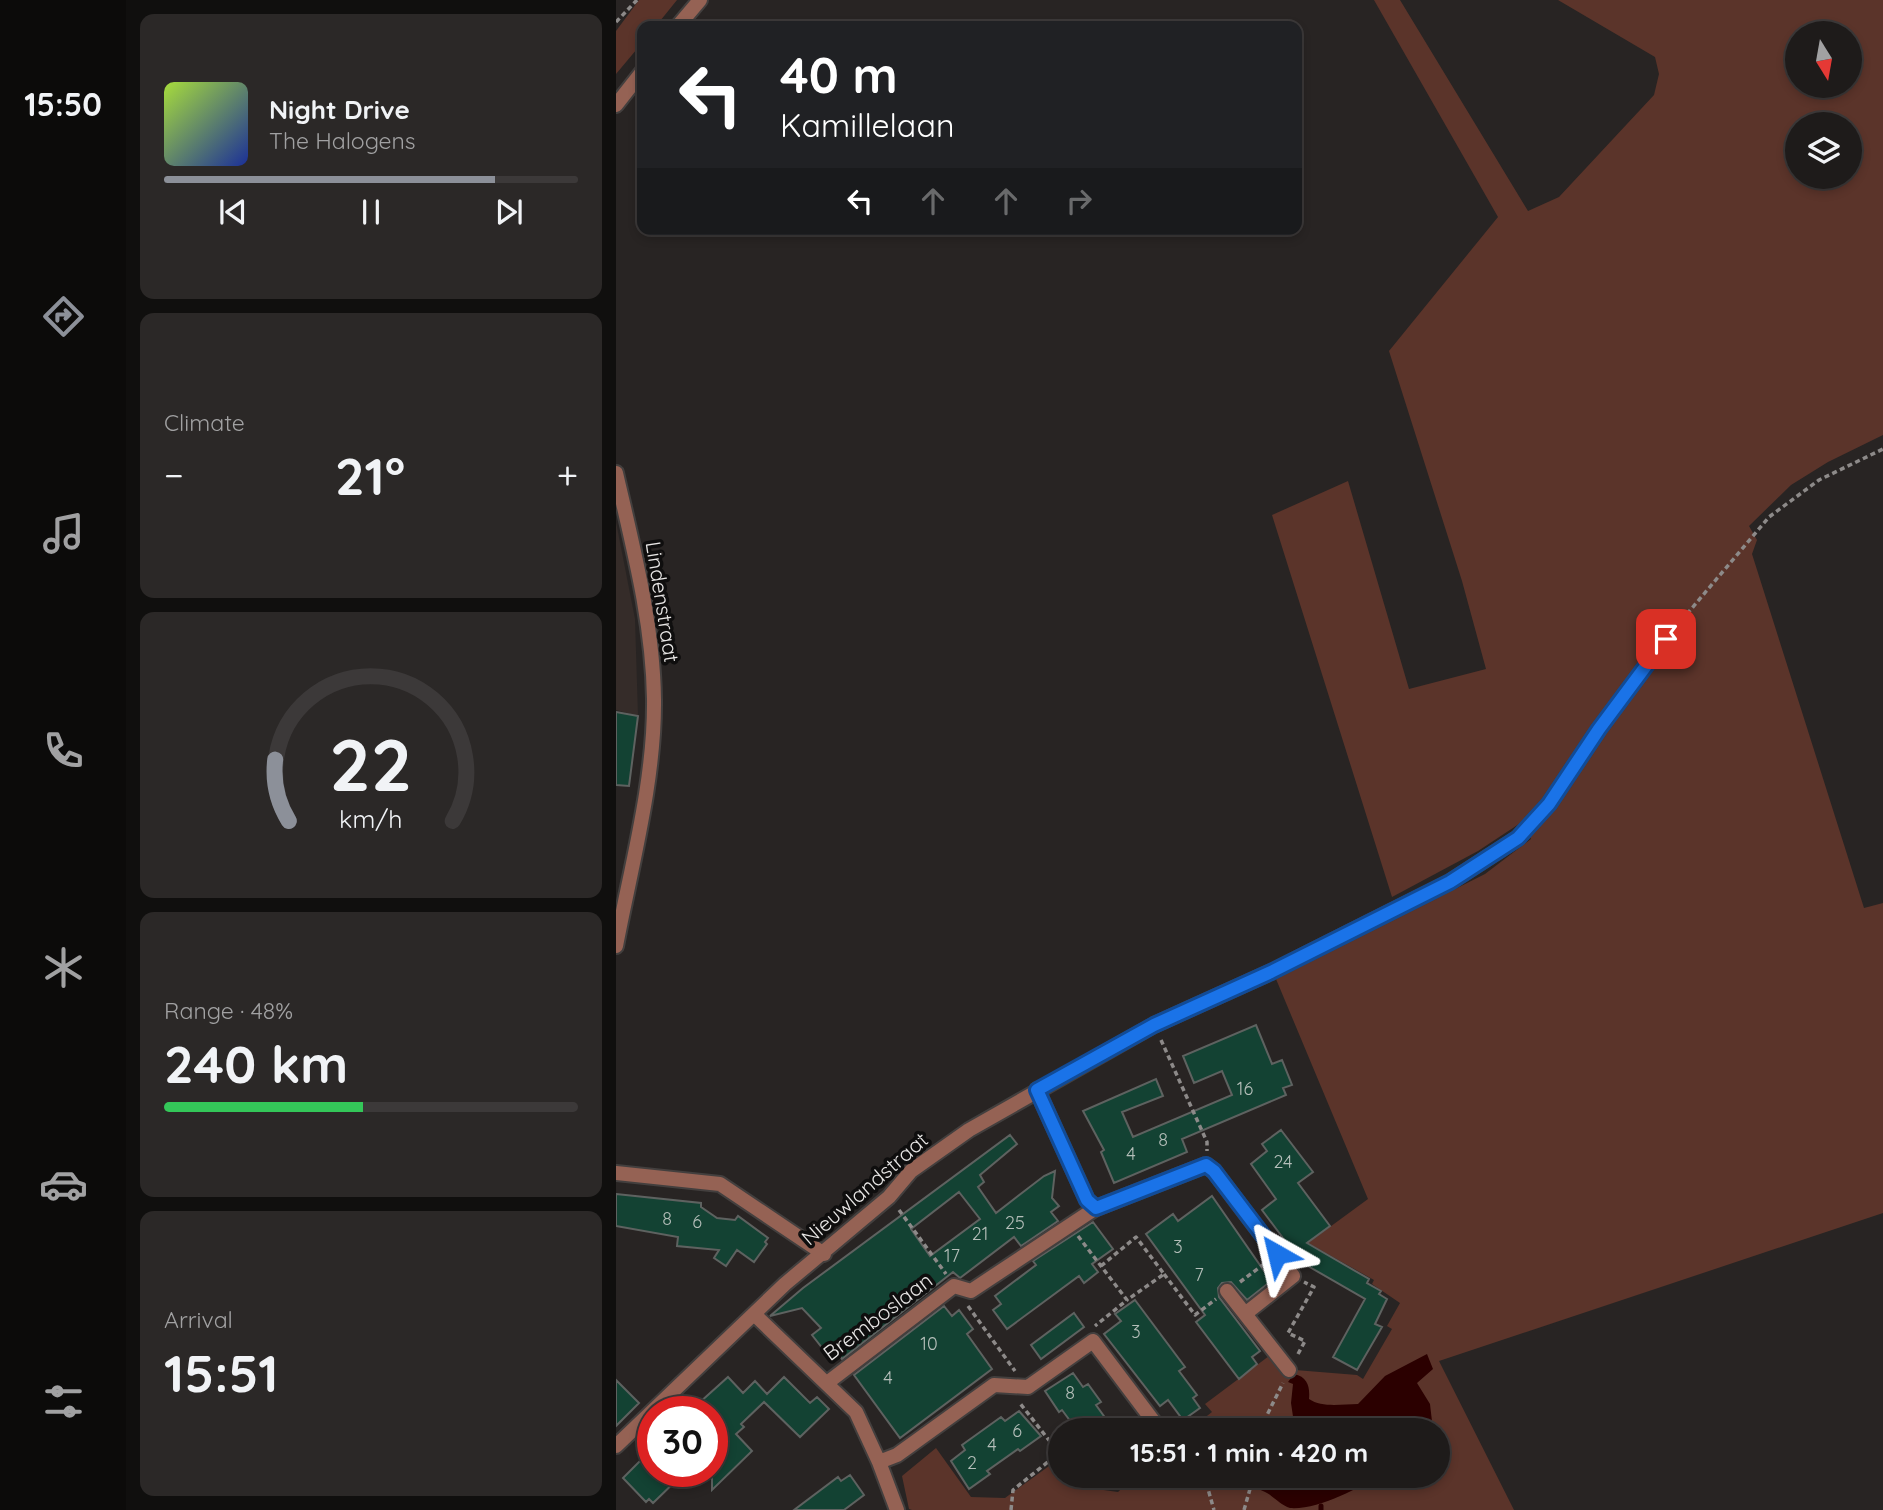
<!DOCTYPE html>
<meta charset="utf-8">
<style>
:root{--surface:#1e1b1a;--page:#2b2827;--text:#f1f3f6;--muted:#a1a1a2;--line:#3c3939;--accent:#8c9099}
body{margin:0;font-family:Quicksand,sans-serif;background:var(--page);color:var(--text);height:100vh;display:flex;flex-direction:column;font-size:26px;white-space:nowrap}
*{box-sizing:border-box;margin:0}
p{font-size:23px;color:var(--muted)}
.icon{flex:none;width:38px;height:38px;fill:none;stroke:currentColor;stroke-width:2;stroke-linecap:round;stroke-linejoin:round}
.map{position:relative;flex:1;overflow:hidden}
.panel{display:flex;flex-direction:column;gap:14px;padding:14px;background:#100f0e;width:490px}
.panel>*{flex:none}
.top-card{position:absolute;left:21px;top:21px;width:665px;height:214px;border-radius:14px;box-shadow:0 4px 10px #0003,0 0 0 2px var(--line);background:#202124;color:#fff;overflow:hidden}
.needle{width:46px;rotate:169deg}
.buttons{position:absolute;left:1169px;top:21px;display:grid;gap:14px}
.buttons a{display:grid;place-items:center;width:77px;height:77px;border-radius:50%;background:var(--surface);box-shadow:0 4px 10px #0003,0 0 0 2px var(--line);font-size:35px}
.speed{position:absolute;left:21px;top:1396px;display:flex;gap:14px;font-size:35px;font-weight:700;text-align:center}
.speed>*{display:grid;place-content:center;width:91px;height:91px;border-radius:50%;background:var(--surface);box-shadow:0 4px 10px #0003,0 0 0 2px var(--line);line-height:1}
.speed .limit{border:10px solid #d22;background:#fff;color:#111}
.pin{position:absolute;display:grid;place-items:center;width:60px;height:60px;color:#fff;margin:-30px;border-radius:14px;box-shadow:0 4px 10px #0006}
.me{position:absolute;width:77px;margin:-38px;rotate:323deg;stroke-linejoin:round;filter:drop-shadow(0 0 5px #0008)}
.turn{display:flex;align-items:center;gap:24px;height:147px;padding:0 28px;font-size:32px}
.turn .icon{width:91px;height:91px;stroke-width:2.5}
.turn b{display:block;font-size:49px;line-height:60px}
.lanes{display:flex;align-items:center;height:66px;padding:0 28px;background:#0003;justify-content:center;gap:35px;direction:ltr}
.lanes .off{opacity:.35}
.big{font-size:52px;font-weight:700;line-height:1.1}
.panel .tile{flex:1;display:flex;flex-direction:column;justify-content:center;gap:10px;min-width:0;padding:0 24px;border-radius:14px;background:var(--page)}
.panel .dial{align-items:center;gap:0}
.dial svg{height:182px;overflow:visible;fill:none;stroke:var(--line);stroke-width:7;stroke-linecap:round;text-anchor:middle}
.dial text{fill:var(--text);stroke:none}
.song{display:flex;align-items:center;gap:21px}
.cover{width:84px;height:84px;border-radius:10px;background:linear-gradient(135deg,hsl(80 70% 55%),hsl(230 70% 35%))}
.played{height:7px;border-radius:4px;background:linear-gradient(90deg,var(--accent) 80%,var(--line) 80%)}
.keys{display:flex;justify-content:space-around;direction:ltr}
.heat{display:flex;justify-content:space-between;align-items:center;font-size:38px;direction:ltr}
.charge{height:10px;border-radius:5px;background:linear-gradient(90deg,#34c759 48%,var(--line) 0)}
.trip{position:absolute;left:432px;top:1418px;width:402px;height:70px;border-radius:35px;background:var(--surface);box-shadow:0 4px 10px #0003,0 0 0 2px var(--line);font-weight:700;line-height:70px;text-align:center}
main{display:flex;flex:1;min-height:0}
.tabs{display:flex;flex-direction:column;width:126px;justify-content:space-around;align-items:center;background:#0c0b0a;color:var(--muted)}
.tabs .icon{width:49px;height:49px}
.tabs .on{color:var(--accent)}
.tabs b{font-size:32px;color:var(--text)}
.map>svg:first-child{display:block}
</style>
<main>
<nav class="tabs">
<b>15:50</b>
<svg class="icon on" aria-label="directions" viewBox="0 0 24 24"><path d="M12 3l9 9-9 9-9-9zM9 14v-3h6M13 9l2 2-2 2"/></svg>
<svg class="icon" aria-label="music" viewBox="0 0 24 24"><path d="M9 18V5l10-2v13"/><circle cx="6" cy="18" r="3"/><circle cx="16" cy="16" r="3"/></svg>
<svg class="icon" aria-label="phone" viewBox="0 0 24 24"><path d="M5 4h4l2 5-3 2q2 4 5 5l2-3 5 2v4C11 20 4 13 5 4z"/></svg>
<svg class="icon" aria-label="climate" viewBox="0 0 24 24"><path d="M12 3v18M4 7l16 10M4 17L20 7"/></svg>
<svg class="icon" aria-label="car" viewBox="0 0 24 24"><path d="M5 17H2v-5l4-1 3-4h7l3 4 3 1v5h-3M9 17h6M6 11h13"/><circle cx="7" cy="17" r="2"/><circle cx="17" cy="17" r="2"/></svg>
<svg class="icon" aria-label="filters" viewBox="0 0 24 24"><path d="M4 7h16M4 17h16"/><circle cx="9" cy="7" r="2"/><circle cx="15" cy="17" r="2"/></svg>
</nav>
<section class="panel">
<div class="tile">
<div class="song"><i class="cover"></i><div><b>Night Drive</b><p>The Halogens</p></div></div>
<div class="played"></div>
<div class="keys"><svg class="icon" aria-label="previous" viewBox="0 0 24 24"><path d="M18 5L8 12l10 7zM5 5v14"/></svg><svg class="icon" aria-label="pause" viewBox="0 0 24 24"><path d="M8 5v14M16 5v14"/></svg><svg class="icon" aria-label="next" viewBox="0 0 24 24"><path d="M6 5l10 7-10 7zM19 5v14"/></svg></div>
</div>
<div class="tile"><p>Climate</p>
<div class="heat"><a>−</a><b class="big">21°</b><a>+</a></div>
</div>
<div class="tile dial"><svg viewBox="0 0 100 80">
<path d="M14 69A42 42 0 1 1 86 69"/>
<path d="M14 69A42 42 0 0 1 8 42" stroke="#8c9099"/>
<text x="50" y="56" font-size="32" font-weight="700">22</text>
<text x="50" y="72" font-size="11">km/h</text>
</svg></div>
<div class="tile"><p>Range · 48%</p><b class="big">240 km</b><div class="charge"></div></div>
<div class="tile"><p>Arrival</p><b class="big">15:51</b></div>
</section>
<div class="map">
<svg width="1267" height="1510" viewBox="0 0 1267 1510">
<rect width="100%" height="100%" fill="#282423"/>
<!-- built -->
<path fill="#352c29" d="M0,522L19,619L22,716L0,710Z"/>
<!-- green -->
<path fill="#5b342a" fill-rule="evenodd" d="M23,0H61L40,26H26V43L0,74V31Z
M758,0H784L912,211L943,197L1038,95L1043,74L1039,57L942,0H1267V435L1212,462L1175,485L1133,526L1141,540L1136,554L1248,908L1267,903V1213L823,1361L898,1510H296L293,1509L286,1476L320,1448L355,1497L389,1498L444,1458V1475H464L473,1488L502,1492L520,1475H822V1430H573L596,1412L589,1404L653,1356L679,1370L741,1375L747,1379L776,1329L771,1326L784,1303L756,1284L758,1280L692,1243L752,1199L660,979L869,874L915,839L906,822L862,851L776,897L656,515L732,481L793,689L870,669L846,581L773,351L882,217ZM1181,33H1234V86H1181ZM1181,124H1234V177H1181Z"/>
<!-- water -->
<path fill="#2b0000" d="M811,1354L817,1369L801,1383L814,1404L817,1430H679L675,1403L677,1384L672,1382L678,1374C692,1377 694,1387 693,1399C706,1408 726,1404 742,1404L769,1376Z
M618,1475H766C741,1488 703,1510 674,1508C665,1505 658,1497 651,1493C639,1486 625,1486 618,1475Z"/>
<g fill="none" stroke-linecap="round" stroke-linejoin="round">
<!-- stream -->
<path stroke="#2b0000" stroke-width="5" d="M705,1506V1510"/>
</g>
<!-- building -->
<path fill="#134233" stroke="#5e6260" stroke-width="2" fill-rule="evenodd" d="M0,712L22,716L13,786L0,785Z
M640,1025L656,1064L666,1060L676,1085L667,1088L670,1095L566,1139L571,1152L498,1183L485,1152L488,1150L467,1111L540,1079L547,1096L506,1112L517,1137L616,1095L606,1071L578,1083L567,1056Z
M665,1130L697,1172L682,1183L714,1226L691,1243L753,1279L751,1283L765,1291L763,1294L771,1299L759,1324L766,1327L741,1370L717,1357L749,1299L685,1262L646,1210L660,1199L635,1164L651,1151L646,1144Z
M394,1135L401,1144L364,1175L368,1182L362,1187L380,1213L428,1176L439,1171L436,1198L443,1206L435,1212L442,1221L405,1246L398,1237L344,1278L337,1272L226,1359L218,1348L211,1354L196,1335L205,1328L186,1308L154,1316L187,1288ZM343,1192L364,1219L314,1256L295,1229Z
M0,1194L85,1203V1207L101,1218L119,1220L122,1216L152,1238L149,1242L151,1244L138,1262L121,1250L110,1266L98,1258L103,1250L61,1246L62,1237L0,1226Z
M596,1196L655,1281L631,1300L615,1282L606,1283L602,1288L603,1297L644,1351L636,1357L641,1364L623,1379L580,1322L589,1315L530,1234L557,1214L562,1221Z
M477,1222L497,1249L476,1264L482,1272L468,1283L463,1276L391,1329L377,1310L385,1304L379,1296L420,1265L417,1261Z
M519,1300L569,1367L563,1371L581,1395L577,1398L584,1408L567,1420L552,1400L544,1406L488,1334L505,1321L499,1314Z
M328,1306L336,1316L343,1310L357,1329L351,1334L376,1369L284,1438L238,1375Z
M458,1313L468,1327L425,1359L415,1345Z
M457,1373L467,1387L472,1384L485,1402L480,1405L498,1430H461L446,1410L443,1412L429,1391Z
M112,1377L127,1393L139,1381L151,1394L168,1377L194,1403L201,1397L213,1409L184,1437L148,1402L125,1424L128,1427L120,1434L136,1451L96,1490V1412H73Z
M0,1380L23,1403L0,1426Z
M403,1411L425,1436L404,1451L402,1449L371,1471L374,1474L353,1489L335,1461L349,1450L346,1445L385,1417L389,1421Z
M37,1448V1472H69L37,1503L33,1499L30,1502L7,1478Z
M234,1475L248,1495L228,1510H178L222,1477L225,1481Z"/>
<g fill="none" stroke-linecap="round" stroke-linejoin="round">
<defs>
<path id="minor" d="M62,26L84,0
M0,105L26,72
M0,473C17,547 37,623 38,699C39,780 15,867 0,946
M421,1090L471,1200L480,1208L590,1165L598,1171L677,1276L629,1314L673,1370
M0,1173L104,1184L208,1254
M611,1291L629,1314
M139,1315L240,1412L263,1462L281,1510
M211,1383L338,1286L355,1291L480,1208
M0,1446L169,1284L273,1197L295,1171L353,1130L538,1025L655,972L834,882L902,838L933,804L983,729L1050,639
M263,1462L281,1455L378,1385L412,1387L477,1341L544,1430"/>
</defs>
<!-- minor casing -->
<use href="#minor" stroke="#433f3e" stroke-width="18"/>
<!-- path -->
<path stroke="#8d8a89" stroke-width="3.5" stroke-dasharray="5 3.5" stroke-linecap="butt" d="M0,22L21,0
M1060,627L1153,517L1203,480L1267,449
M545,1040L591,1142V1151
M283,1210L330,1274
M462,1236L511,1300L479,1326
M485,1266L520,1237L548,1274L511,1300
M548,1274L579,1315L600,1299
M624,1282L648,1264
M352,1306L399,1371
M682,1354L689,1341L672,1333L698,1287L688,1282
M647,1430L651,1415L667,1383
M588,1475L598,1510
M395,1510L397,1490L443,1453L403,1402
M628,1510L638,1475"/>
<!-- minor -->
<use href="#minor" stroke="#956254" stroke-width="14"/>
</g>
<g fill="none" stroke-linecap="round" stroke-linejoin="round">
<defs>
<path id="route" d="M661,1254L598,1171L590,1165L480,1208L471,1200L421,1090L538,1025L655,972L834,882L902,838L933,804L983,729L1050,639"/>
</defs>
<!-- route casing -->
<use href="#route" stroke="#114b97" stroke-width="18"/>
<!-- route -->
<use href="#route" stroke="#1a73e8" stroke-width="12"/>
</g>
<g text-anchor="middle" stroke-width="7" stroke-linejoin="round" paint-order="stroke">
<!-- number labels -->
<g font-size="18" fill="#b4beb9">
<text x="629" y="1095">16</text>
<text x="547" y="1146">8</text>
<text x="515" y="1160">4</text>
<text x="667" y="1168">24</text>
<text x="51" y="1225">8</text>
<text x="81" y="1228">6</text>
<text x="399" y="1229">25</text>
<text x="364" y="1240">21</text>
<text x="562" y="1253">3</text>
<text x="336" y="1262">17</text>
<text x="583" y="1281">7</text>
<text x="520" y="1338">3</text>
<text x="313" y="1350">10</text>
<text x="272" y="1384">4</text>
<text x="454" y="1399">8</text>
<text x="401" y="1437">6</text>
<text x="376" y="1451">4</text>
<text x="356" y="1469">2</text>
</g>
<!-- street labels -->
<g font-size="21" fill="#e9e7e6" stroke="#0f0e0e">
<text transform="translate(46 602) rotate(81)" y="7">Lindenstraat</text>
<text transform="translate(249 1189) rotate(-41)" y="7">Nieuwlandstraat</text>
<text transform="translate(262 1317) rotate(-37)" y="7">Bremboslaan</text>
</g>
</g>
</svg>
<div class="buttons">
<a><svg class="needle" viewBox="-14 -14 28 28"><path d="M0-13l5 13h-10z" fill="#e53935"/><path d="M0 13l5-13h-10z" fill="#a1a1a2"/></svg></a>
<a><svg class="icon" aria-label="layers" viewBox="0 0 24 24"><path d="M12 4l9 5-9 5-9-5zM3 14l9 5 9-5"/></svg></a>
</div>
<div class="speed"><div class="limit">30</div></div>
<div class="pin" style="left:1050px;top:639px;background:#d93025"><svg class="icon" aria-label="arrive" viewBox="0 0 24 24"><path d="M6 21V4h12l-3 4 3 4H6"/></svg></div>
<svg class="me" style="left:661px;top:1254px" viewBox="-20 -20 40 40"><path d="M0-17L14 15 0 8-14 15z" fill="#1a73e8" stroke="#fff" stroke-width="4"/></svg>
<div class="trip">15:51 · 1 min · 420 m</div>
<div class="top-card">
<div class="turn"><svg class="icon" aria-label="left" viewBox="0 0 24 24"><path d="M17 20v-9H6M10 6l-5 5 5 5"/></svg><div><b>40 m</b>Kamillelaan</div></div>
<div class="lanes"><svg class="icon" aria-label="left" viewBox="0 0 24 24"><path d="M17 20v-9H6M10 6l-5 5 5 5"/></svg><svg class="icon off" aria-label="ahead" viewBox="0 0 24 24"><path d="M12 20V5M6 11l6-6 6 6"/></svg><svg class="icon off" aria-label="ahead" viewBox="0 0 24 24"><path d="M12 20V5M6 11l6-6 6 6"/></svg><svg class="icon off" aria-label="right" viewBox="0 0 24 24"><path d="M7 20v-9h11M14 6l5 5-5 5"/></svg></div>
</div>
</div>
</main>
